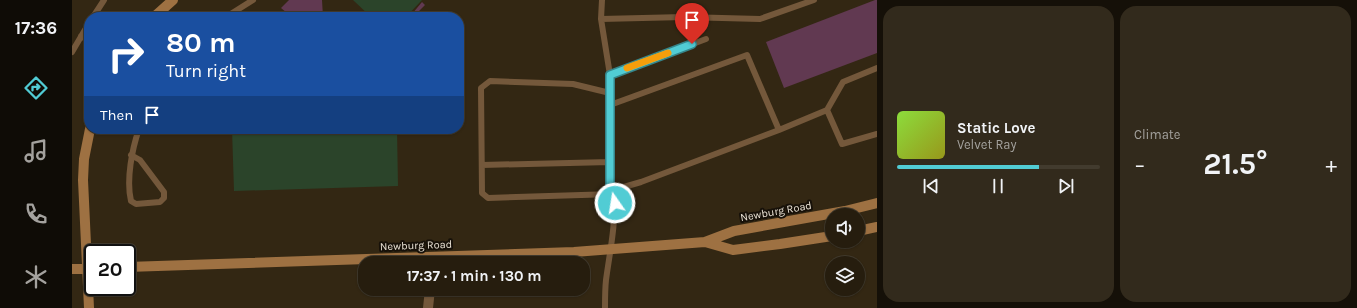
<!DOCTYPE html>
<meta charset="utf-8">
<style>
:root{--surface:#261d0e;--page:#322a1c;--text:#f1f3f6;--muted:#a4a29e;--line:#423b2e;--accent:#51ccd4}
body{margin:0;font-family:Karla,sans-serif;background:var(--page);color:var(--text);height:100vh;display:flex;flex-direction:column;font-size:15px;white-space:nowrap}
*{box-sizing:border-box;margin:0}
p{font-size:13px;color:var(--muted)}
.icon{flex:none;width:22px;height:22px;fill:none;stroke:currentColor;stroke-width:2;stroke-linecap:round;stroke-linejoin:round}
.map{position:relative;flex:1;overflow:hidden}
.details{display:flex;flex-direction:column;gap:6px;padding:6px;background:#151008;width:480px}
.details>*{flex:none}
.top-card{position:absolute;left:12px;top:12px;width:380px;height:122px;border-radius:16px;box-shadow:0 1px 3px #0004,0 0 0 1px var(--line);background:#1a4fa0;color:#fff;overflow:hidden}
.buttons{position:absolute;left:753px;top:208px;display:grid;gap:8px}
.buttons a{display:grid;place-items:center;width:40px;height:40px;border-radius:50%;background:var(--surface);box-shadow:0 1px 3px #0004,0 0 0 1px var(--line);font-size:20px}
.speed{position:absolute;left:12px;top:244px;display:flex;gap:8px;font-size:20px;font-weight:700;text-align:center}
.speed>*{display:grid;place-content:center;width:52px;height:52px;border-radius:50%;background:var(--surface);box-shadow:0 1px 3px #0004,0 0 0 1px var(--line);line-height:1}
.speed .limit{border:2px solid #111;border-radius:6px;background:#fff;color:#111}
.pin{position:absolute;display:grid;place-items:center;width:34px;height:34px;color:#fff;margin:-41px -17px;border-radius:50% 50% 50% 0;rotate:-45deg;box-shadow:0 0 4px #0007}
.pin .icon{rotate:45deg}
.me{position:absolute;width:44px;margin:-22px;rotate:347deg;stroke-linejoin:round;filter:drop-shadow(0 0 3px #0008)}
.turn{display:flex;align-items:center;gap:14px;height:84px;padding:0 16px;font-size:18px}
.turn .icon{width:52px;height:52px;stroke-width:2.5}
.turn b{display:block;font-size:28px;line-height:34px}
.then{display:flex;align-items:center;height:38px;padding:0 16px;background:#0003;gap:8px;font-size:15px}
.big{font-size:30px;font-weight:700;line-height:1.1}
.details .tile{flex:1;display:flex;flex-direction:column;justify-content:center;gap:6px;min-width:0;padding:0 14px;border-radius:16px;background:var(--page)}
.song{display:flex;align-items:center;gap:12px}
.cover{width:48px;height:48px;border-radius:6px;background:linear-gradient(135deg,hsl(90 70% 55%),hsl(60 70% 35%))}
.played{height:4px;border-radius:2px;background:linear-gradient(90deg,var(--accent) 70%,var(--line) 70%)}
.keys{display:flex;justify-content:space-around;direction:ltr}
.heat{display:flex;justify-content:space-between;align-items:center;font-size:22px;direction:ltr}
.details .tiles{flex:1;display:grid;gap:6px;grid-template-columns:repeat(2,1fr)}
.trip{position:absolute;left:286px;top:256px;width:232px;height:40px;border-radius:16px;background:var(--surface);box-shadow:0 1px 3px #0004,0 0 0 1px var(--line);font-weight:700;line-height:40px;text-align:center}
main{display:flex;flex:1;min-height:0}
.menu{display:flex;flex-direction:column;width:72px;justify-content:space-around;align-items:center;background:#0f0c06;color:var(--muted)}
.menu .icon{width:28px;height:28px}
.menu .on{color:var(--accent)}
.menu b{font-size:18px;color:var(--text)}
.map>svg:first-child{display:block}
</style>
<main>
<nav class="menu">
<b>17:36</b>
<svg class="icon on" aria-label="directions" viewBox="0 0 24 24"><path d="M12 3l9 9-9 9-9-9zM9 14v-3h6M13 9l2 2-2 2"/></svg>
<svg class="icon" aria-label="music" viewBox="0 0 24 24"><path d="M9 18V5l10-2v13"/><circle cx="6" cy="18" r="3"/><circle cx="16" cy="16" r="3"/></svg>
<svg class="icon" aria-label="phone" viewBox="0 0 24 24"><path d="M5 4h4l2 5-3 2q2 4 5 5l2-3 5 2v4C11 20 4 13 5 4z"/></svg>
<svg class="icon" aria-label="climate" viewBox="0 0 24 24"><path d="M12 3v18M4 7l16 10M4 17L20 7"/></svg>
</nav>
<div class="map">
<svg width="805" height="308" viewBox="0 0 805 308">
<rect width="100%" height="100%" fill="#332713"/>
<!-- green -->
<path fill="#2b442a" d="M281,0H350L334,17H299Z
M160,129H325L326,186L162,191Z"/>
<!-- building -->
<path fill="#613951" d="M217,0H250L251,17H184L188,14L191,16L213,15L215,13L209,8Z
M803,0H805V53L712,88L694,42Z
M350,2L353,5L342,16L340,14Z"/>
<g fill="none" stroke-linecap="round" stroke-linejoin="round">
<!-- lane -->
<path stroke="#74583b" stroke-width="6" d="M21,17L32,0
M154,17L181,0
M529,19L530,0
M9,36L17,41
M0,52L17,23
M538,75L529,19L612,17L688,19L742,0
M538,93L501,84L418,81L409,88L410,193L416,198L542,194
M538,105L675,55L707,130L569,182L538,191
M755,110L770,144L805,134
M707,130L755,110L771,82L805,68
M59,155L68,160L92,192V198L88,202L64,204L59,201C54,180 60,149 67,129
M410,165L538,162
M533,308C533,299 533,289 534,280C538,250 544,225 542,194L538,191V75L634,39"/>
<!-- street -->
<path stroke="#74583b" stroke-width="10" d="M356,308L358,289"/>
<!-- secondary -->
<path stroke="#9e7142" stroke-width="10" d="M82,17L101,0
M786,231L805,227
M633,242L662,231L773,211L805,203
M55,267L502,252L633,242L661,250L708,244L760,236
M0,269H21
M17,308L11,180L12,159L18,129"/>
</g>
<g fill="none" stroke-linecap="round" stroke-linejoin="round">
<defs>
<path id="route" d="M543,203L542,194L538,191V75L620,44"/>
</defs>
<!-- route casing -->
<use href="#route" stroke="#35858a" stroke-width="10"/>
<!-- route -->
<use href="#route" stroke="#51ccd4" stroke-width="7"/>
<!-- slow -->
<path stroke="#f59e0b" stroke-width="7" d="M555,68L596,53"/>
</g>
<g text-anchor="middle" stroke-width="4" stroke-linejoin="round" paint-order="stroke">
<!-- street labels -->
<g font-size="11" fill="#eae2d5" stroke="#171109">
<text transform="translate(704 211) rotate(-10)" y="4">Newburg Road</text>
<text transform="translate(344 245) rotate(-2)" y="4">Newburg Road</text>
</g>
</g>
</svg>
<div class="buttons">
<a><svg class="icon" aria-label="sound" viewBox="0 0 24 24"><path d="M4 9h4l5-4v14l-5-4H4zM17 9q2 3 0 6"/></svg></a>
<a><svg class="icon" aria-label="layers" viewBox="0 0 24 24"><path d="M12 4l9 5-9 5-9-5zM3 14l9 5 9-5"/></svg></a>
</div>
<div class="speed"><div class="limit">20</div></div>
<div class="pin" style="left:620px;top:44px;background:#d93025"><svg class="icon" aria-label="arrive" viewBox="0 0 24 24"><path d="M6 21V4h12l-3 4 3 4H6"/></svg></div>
<svg class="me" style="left:543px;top:203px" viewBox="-20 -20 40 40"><circle r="17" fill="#51ccd4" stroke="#fff" stroke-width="3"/><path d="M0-11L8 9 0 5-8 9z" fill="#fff"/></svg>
<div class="trip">17:37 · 1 min · 130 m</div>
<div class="top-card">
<div class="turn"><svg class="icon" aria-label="right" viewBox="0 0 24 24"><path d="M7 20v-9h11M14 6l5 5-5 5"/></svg><div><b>80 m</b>Turn right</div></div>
<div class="then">Then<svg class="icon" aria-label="arrive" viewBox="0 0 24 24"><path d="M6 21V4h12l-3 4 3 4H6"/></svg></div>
</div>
</div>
<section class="details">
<div class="tiles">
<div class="tile">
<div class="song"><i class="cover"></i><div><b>Static Love</b><p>Velvet Ray</p></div></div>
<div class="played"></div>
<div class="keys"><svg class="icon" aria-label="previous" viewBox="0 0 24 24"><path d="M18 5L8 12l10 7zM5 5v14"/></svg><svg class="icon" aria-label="pause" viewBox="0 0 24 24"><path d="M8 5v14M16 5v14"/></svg><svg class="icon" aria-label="next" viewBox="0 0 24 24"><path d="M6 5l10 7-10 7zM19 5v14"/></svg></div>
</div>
<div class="tile"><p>Climate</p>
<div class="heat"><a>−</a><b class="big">21.5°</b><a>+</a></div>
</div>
</div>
</section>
</main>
